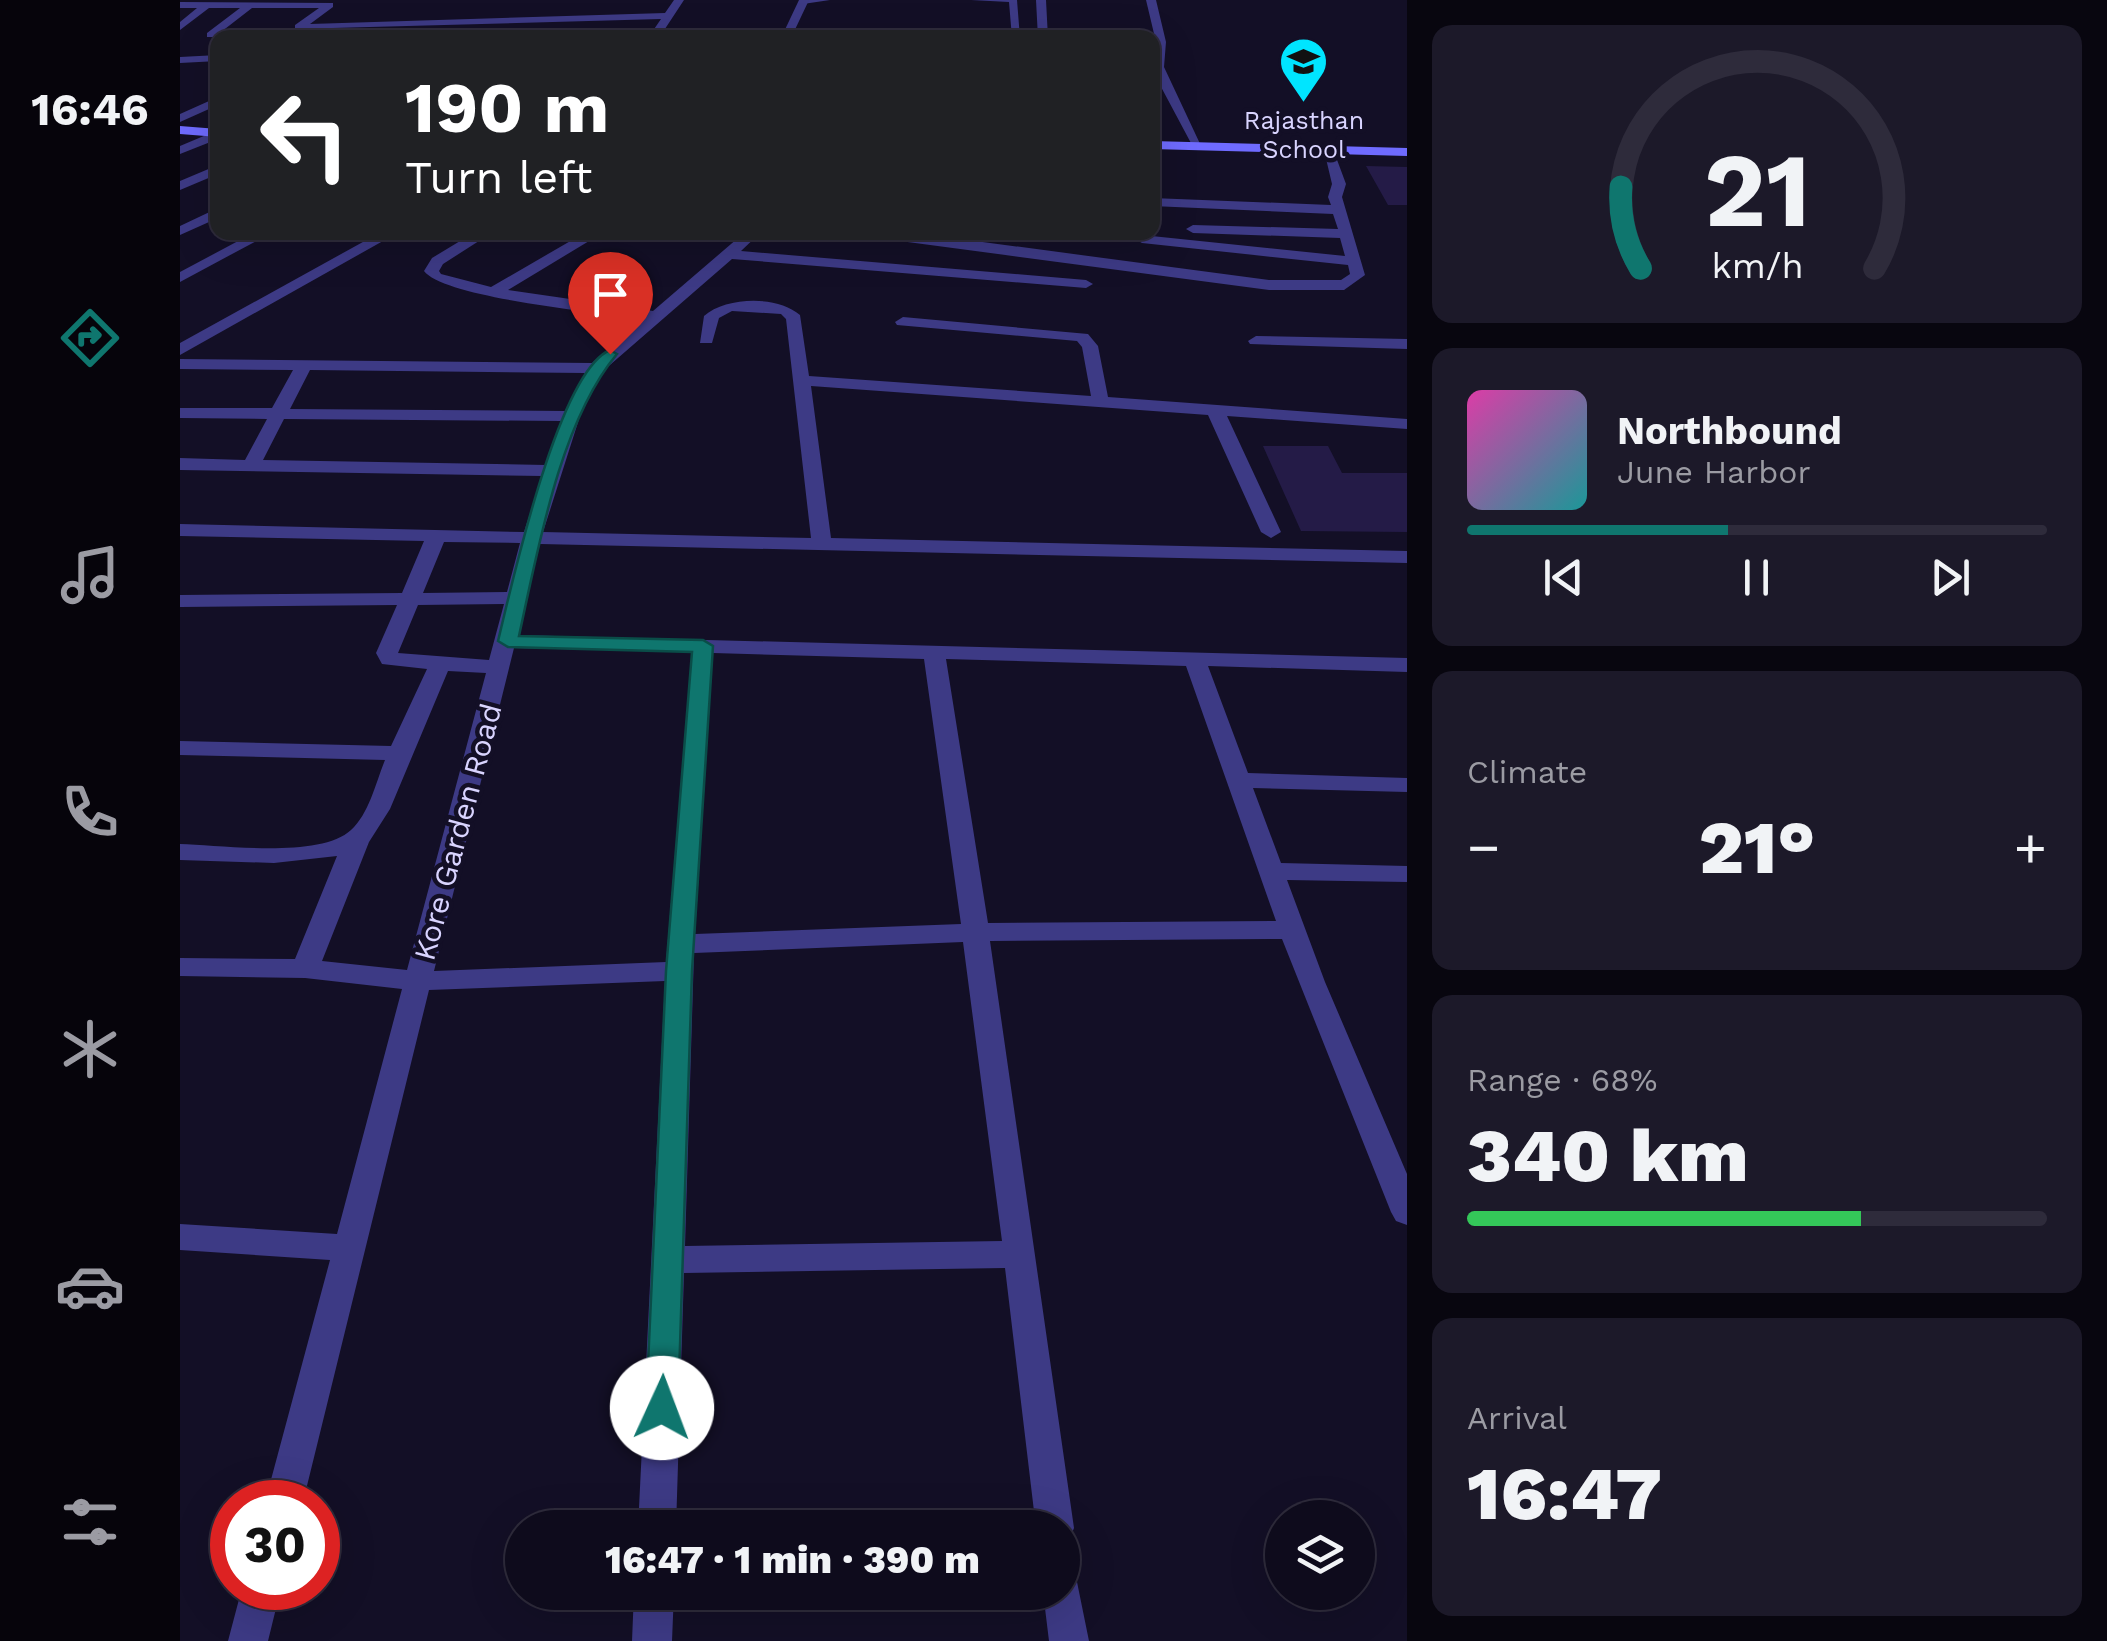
<!DOCTYPE html>
<meta charset="utf-8">
<style>
:root{--surface:#0e0b1c;--page:#1c1929;--text:#f1f3f6;--muted:#9b9ba3;--line:#2e2b3b;--accent:#0f766e}
body{margin:0;font-family:"Work Sans",sans-serif;background:var(--page);color:var(--text);height:100vh;display:flex;flex-direction:column;font-size:38px;white-space:nowrap}
*{box-sizing:border-box;margin:0}
p{font-size:32px;color:var(--muted)}
.icon{flex:none;width:55px;height:55px;fill:none;stroke:currentColor;stroke-width:2;stroke-linecap:round;stroke-linejoin:round}
.map{position:relative;flex:1;overflow:hidden}
.details{display:flex;flex-direction:column;gap:25px;padding:25px;background:#08060f;width:700px}
.details>*{flex:none}
.banner{position:absolute;left:30px;top:30px;width:950px;height:210px;border-radius:20px;box-shadow:0 10px 40px #0002,0 0 0 2px var(--line);background:#202124;color:#fff;overflow:hidden}
.tools{position:absolute;left:1085px;top:1500px;display:grid;gap:20px}
.tools a{display:grid;place-items:center;width:110px;height:110px;border-radius:50%;background:var(--surface);box-shadow:0 10px 40px #0002,0 0 0 2px var(--line);font-size:50px}
.speed{position:absolute;left:30px;top:1480px;display:flex;gap:20px;font-size:50px;font-weight:700;text-align:center}
.speed>*{display:grid;place-content:center;width:130px;height:130px;border-radius:50%;background:var(--surface);box-shadow:0 10px 40px #0002,0 0 0 2px var(--line);line-height:1}
.speed .limit{border:15px solid #d22;background:#fff;color:#111}
.pin{position:absolute;display:grid;place-items:center;width:85px;height:85px;color:#fff;margin:-102px -42px;border-radius:50% 50% 50% 0;rotate:-45deg;box-shadow:0 0 10px #0007}
.pin .icon{rotate:45deg}
.me{position:absolute;width:110px;margin:-55px;rotate:2deg;stroke-linejoin:round;filter:drop-shadow(0 0 8px #0008)}
.turn{display:flex;align-items:center;gap:35px;height:210px;padding:0 30px;font-size:45px}
.turn .icon{width:130px;height:130px;stroke-width:2.5}
.turn b{display:block;font-size:70px;line-height:85px}
.big{font-size:75px;font-weight:800;line-height:1.1}
.details .tile{flex:1;display:flex;flex-direction:column;justify-content:center;gap:15px;min-width:0;padding:0 35px;border-radius:20px;background:var(--page)}
.details .dial{align-items:center;gap:0}
.dial svg{height:260px;overflow:visible;fill:none;stroke:var(--line);stroke-width:7;stroke-linecap:round;text-anchor:middle}
.dial text{fill:var(--text);stroke:none}
.song{display:flex;align-items:center;gap:30px}
.cover{width:120px;height:120px;border-radius:15px;background:linear-gradient(135deg,hsl(320 70% 55%),hsl(180 70% 35%))}
.played{height:10px;border-radius:5px;background:linear-gradient(90deg,var(--accent) 45%,var(--line) 45%)}
.keys{display:flex;justify-content:space-around;direction:ltr}
.heat{display:flex;justify-content:space-between;align-items:center;font-size:55px;direction:ltr}
.charge{height:15px;border-radius:8px;background:linear-gradient(90deg,#34c759 68%,var(--line) 0)}
.trip{position:absolute;left:325px;top:1510px;width:575px;height:100px;border-radius:50px;background:var(--surface);box-shadow:0 10px 40px #0002,0 0 0 2px var(--line);font-weight:800;line-height:100px;text-align:center}
main{display:flex;flex:1;min-height:0}
.menu{display:flex;flex-direction:column;width:180px;justify-content:space-around;align-items:center;background:#06040b;color:var(--muted)}
.menu .icon{width:70px;height:70px}
.menu .on{color:var(--accent)}
.menu b{font-size:45px;color:var(--text)}
.map>svg:first-child{display:block}
</style>
<main>
<nav class="menu">
<b>16:46</b>
<svg class="icon on" aria-label="directions" viewBox="0 0 24 24"><path d="M12 3l9 9-9 9-9-9zM9 14v-3h6M13 9l2 2-2 2"/></svg>
<svg class="icon" aria-label="music" viewBox="0 0 24 24"><path d="M9 18V5l10-2v13"/><circle cx="6" cy="18" r="3"/><circle cx="16" cy="16" r="3"/></svg>
<svg class="icon" aria-label="phone" viewBox="0 0 24 24"><path d="M5 4h4l2 5-3 2q2 4 5 5l2-3 5 2v4C11 20 4 13 5 4z"/></svg>
<svg class="icon" aria-label="climate" viewBox="0 0 24 24"><path d="M12 3v18M4 7l16 10M4 17L20 7"/></svg>
<svg class="icon" aria-label="car" viewBox="0 0 24 24"><path d="M5 17H2v-5l4-1 3-4h7l3 4 3 1v5h-3M9 17h6M6 11h13"/><circle cx="7" cy="17" r="2"/><circle cx="17" cy="17" r="2"/></svg>
<svg class="icon" aria-label="filters" viewBox="0 0 24 24"><path d="M4 7h16M4 17h16"/><circle cx="9" cy="7" r="2"/><circle cx="15" cy="17" r="2"/></svg>
</nav>
<div class="map">
<svg width="1227" height="1641" viewBox="0 0 1227 1641">
<rect width="100%" height="100%" fill="#130f26"/>
<!-- building -->
<path fill="#241b47" d="M1186,166L1227,167V205H1208Z
M1083,446H1148L1162,473H1227V532L1121,531Z"/>
<g fill="none" stroke-linecap="round" stroke-linejoin="round">
<!-- lane -->
<path fill="#3d3a85" fill-rule="evenodd" d="M620,0H650L623,4Z
M791,0H837L840,38H832L829,2Z"/>
<!-- street -->
<path fill="#3d3a85" fill-rule="evenodd" d="M494,0H504L479,38H468L481,19L115,29V25L139,8H72L41,32H109L114,35L111,38L27,37V33L60,8H29L0,30V22L17,8H0V2L153,3V7L130,24L485,13Z
M619,0H629L611,38H601Z
M856,0H866L868,38H858Z
M966,0H976L986,42L984,67L1022,148L1012,145L972,70L976,42Z
M38,55V61L0,63V57Z
M38,97V105L0,122V114Z
M38,130V139L0,154V146Z
M1143,146L1153,149L1166,184L1162,197L1185,275L1164,290H1089L720,241L713,237L714,232H728L1089,280H1161L1170,274L1168,265L962,243L955,239L962,235L1165,256L1160,238L1013,233L1006,229L1013,225L1158,229L1153,214L972,206V198L1151,205L1148,197L1152,184Z
M38,165V174L0,190V181Z
M38,208V218L0,235V226Z
M75,232H93L0,282V272Z
M201,232H219L0,355V343Z
M295,232H313L263,264L259,271L261,274L311,287L406,232H424L328,290L473,311L565,232H581L561,251L906,280L913,284L906,288L552,259L423,371L400,416L363,532L631,538L606,319L601,314L552,311L539,318L532,343H520L524,316C546,297 597,295 620,315L629,376L911,396L902,347L897,341L717,325L715,322L723,317L908,334L918,346L928,397L1227,419V429L1047,416L1101,532L1091,538L1081,532L1028,415L631,386L651,538L1227,551V563L360,544L337,635L1227,658V672L1028,666L1068,773L1227,778V792L1073,788L1101,863L1227,866V882L1107,880L1145,982L1227,1174V1225L1216,1221L1211,1212L1102,939L810,941L894,1528L889,1541L882,1543V1528H856L825,1268L504,1273L496,1528H458L485,981L249,990L123,1502H85L150,1260L0,1250V1224L157,1234L222,989L125,978L0,976V958L115,959L157,856L94,863L0,860V844C41,845 140,859 171,830C189,814 196,782 205,760L0,755V741L211,746L247,669L202,664L196,653L217,605L0,607V595L222,593L244,541L0,536V524L344,532L362,476L0,470V458L65,460L87,419L0,418V408H92L113,370L0,369V359L412,363L464,319C423,313 264,298 244,271L252,258ZM130,370L405,373L385,411L110,409ZM104,419L381,421L366,465L83,460ZM264,542L340,543L327,592L243,593ZM324,604L309,660L218,653L238,605ZM334,648L512,652L486,962L254,971ZM533,653L744,659L781,924L515,934ZM766,659L1006,666L1096,921L808,923ZM268,671L306,673L227,970L142,961L189,842L210,809ZM783,942L822,1241L505,1246L514,953Z
M1076,336L1227,339V349L1070,344L1068,341Z
M882,1571L896,1577L909,1641H869L863,1592H882Z
M62,1588H101L88,1641H48Z
M454,1592H494L492,1641H452Z"/>
<!-- secondary -->
<path fill="#6f6bff" fill-rule="evenodd" d="M0,126L38,129V137L0,134Z
M972,141L1227,148V156L972,149Z"/>
</g>
<!-- route -->
<path fill="#0f766e" stroke="#0a4d48" stroke-width="2.5" d="M430,350L437,354C380,422 358,549 339,636L523,640L533,646L512,971L498,1408L494,1418L482,1422L470,1418L466,1408L486,971L512,652L328,647L318,641C332,584 378,372 430,350Z"/>
<!-- icons -->
<defs>
<symbol id="school-pin" viewBox="-11 -11 22 30"><path d="M0 17L-7.5 6A9.5 9.5 0 1 1 7.5 6Z" fill="#00e5ff" stroke="#130f26"/><path d="M0-5L7-2L0 1L-7-2ZM-4 1L0 2.5L4 1V4Q0 6-4 4Z" fill="#111"/></symbol>
</defs>
<g fill-rule="evenodd">
<use href="#school-pin" x="1096" y="34" width="55" height="75"/>
</g>
<g text-anchor="middle" stroke-width="9" stroke-linejoin="round" paint-order="stroke">
<!-- far-poi labels -->
<g font-size="25" fill="#d9d4ff" stroke="#130f26">
<text x="1124" y="129">Rajasthan<tspan x="1124" dy="29">School</tspan></text>
</g>
<!-- street labels -->
<g font-size="30" fill="#d9d4ff" stroke="#130f26">
<text transform="translate(278 832) rotate(-75)" y="10">Kore Garden Road</text>
</g>
</g>
</svg>
<div class="tools">
<a><svg class="icon" aria-label="layers" viewBox="0 0 24 24"><path d="M12 4l9 5-9 5-9-5zM3 14l9 5 9-5"/></svg></a>
</div>
<div class="speed"><div class="limit">30</div></div>
<div class="pin" style="left:430px;top:354px;background:#d93025"><svg class="icon" aria-label="arrive" viewBox="0 0 24 24"><path d="M6 21V4h12l-3 4 3 4H6"/></svg></div>
<svg class="me" style="left:482px;top:1408px" viewBox="-20 -20 40 40"><circle r="19" fill="#fff"/><path d="M0-13L10 11 0 6-10 11z" fill="#0f766e"/></svg>
<div class="trip">16:47 · 1 min · 390 m</div>
<div class="banner">
<div class="turn"><svg class="icon" aria-label="left" viewBox="0 0 24 24"><path d="M17 20v-9H6M10 6l-5 5 5 5"/></svg><div><b>190 m</b>Turn left</div></div>
</div>
</div>
<section class="details">
<div class="tile dial"><svg viewBox="0 0 100 80">
<path d="M14 69A42 42 0 1 1 86 69"/>
<path d="M14 69A42 42 0 0 1 8 44" stroke="#0f766e"/>
<text x="50" y="56" font-size="32" font-weight="700">21</text>
<text x="50" y="72" font-size="11">km/h</text>
</svg></div>
<div class="tile">
<div class="song"><i class="cover"></i><div><b>Northbound</b><p>June Harbor</p></div></div>
<div class="played"></div>
<div class="keys"><svg class="icon" aria-label="previous" viewBox="0 0 24 24"><path d="M18 5L8 12l10 7zM5 5v14"/></svg><svg class="icon" aria-label="pause" viewBox="0 0 24 24"><path d="M8 5v14M16 5v14"/></svg><svg class="icon" aria-label="next" viewBox="0 0 24 24"><path d="M6 5l10 7-10 7zM19 5v14"/></svg></div>
</div>
<div class="tile"><p>Climate</p>
<div class="heat"><a>−</a><b class="big">21°</b><a>+</a></div>
</div>
<div class="tile"><p>Range · 68%</p><b class="big">340 km</b><div class="charge"></div></div>
<div class="tile"><p>Arrival</p><b class="big">16:47</b></div>
</section>
</main>
